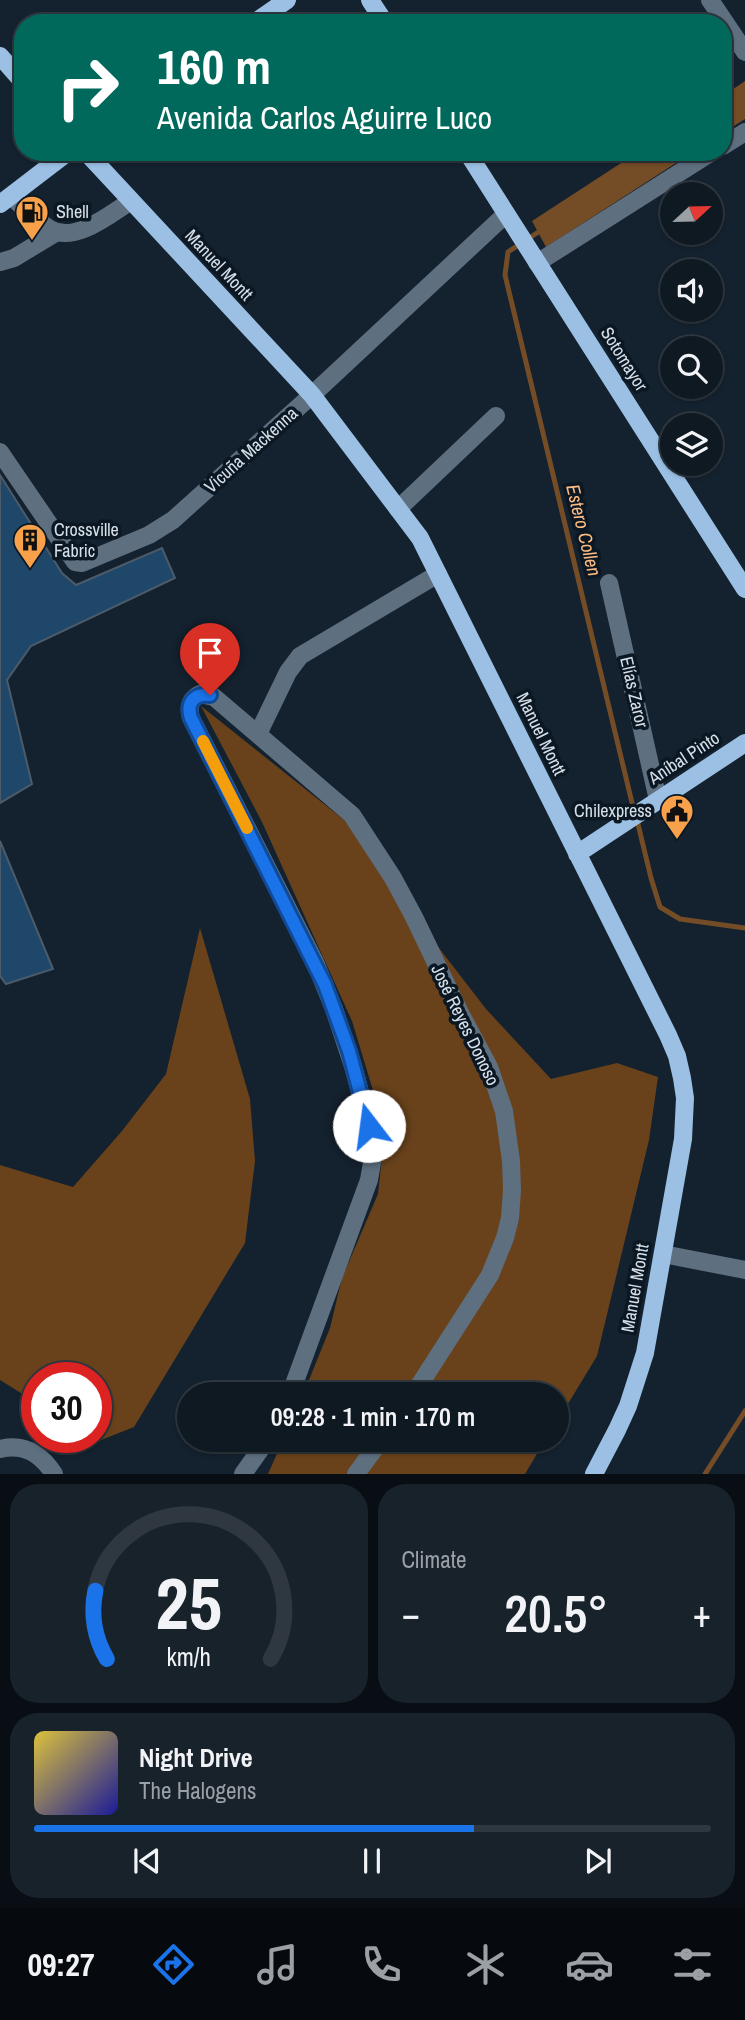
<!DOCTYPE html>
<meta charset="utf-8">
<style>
:root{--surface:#0f1922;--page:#18222a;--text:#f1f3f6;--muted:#9ba0a5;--line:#2f3840;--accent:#1a73e8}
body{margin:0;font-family:"Archivo Narrow",sans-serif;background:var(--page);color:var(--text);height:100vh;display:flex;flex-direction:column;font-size:26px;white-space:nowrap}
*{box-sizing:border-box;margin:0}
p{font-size:23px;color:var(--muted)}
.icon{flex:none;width:38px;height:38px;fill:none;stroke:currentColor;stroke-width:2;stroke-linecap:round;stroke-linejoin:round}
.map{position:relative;height:1474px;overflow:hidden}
.side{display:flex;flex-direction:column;gap:10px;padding:10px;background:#080e13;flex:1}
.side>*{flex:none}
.hud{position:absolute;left:14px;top:14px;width:718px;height:147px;border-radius:28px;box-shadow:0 2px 5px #0004,0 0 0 2px var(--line);background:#00695c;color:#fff;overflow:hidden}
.needle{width:46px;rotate:68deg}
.buttons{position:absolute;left:660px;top:182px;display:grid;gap:14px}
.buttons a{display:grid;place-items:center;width:63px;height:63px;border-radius:50%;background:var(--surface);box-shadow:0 2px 5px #0004,0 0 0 2px var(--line);font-size:35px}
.speed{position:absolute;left:21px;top:1362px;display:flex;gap:14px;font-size:35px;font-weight:700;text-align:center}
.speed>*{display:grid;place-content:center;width:91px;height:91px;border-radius:50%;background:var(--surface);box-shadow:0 2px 5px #0004,0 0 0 2px var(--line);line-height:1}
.speed .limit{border:10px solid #d22;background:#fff;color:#111}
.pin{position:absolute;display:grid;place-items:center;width:60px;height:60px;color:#fff;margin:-72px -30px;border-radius:50% 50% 50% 0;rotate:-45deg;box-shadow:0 0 7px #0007}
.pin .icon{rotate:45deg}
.me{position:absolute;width:77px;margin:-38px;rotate:345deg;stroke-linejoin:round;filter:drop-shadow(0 0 5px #0008)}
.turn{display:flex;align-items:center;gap:24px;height:147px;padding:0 28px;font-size:32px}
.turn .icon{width:91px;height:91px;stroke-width:2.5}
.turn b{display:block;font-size:49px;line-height:60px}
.big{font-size:52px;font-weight:600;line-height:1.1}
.side .tile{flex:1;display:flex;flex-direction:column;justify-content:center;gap:10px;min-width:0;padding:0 24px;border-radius:28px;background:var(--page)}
.side .dial{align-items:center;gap:0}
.dial svg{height:182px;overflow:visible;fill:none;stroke:var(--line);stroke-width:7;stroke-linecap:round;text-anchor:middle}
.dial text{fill:var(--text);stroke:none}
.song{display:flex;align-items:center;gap:21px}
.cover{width:84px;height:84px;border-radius:10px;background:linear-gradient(135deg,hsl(50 70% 55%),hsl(240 70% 35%))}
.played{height:7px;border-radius:4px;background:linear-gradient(90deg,var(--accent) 65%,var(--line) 65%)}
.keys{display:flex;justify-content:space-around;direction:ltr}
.heat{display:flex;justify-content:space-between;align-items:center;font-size:38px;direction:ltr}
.side .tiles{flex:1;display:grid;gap:10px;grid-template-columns:1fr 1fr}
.tile:last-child{grid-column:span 2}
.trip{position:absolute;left:177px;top:1382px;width:392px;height:70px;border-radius:35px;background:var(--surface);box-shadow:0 2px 5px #0004,0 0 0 2px var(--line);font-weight:600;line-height:70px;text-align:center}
.menu{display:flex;height:112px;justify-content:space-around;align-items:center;background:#060a0e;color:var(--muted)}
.menu .icon{width:49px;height:49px}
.menu .on{color:var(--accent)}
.menu b{font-size:32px;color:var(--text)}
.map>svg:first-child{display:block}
</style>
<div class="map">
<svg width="745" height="1474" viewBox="0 0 745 1474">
<rect width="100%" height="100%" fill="#14212e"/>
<!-- forest -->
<path fill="#69421b" d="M201,706L373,843L432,939L486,1009L551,1079L617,1063L658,1077L649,1140L597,1356L557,1422L556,1395H303L330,1328L342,1278L378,1194L385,1130L352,1021L262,822Z
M200,928L250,1099L255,1161L245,1243L134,1427L86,1446L76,1437H96V1377H37V1403L0,1380V1165L73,1187L122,1131L166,1074Z
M283,1440H545L525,1474H268Z"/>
<!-- water -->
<path fill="#744c26" d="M745,81V119L723,133V96Z
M638,152H693L546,247L532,221Z"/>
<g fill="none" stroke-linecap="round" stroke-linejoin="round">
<!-- stream -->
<path stroke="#744c26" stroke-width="5" d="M543,229L508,252L505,275L634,811
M637,820L651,878L660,907L680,919L745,928
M705,1474L745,1411"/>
</g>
<!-- building -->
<path fill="#1f476a" stroke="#4b5b6a" stroke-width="2" d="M0,475L62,573L76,585L162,548L175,578L31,646L7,680L32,784L0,803Z
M0,841L53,969L6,984L0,976Z"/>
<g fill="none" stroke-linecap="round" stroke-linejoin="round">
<!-- minor -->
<path stroke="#5e6f80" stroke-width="18" d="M710,0L745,52
M723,146L745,132
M11,196C23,207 36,221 50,229C75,244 110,214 131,201
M0,262L14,258L57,232
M537,263L712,152
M0,452L75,562L82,563L149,535L173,520L312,395L506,214
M398,509L496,416
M609,583L658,800
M258,734L288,672L300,656L438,574
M663,1254L745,1270
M290,1395L369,1180L373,1157L372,1136L353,1066L334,1009L315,962L191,718C188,707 190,699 200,694L214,697L352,815L393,878L414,917L460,1013L489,1067L504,1111L511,1161L512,1190L510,1218L505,1238L490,1275L413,1395
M0,1449C24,1443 41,1454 54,1474
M243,1474L267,1440
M356,1474L381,1440"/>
<!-- major -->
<path stroke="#9bc0e4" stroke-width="18" d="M370,0L385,23
M254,23L287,0
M0,56L23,82
M86,152L312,395L420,538L668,1035L677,1056L682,1078L685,1098L683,1139L645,1353L628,1406L617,1430L594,1474
M467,152L745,589
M0,204L68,152
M577,854L745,743"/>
</g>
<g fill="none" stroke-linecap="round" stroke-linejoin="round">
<defs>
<path id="route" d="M210,695C194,693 186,703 191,718L325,985L349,1051L369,1126"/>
</defs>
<!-- route casing -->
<use href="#route" stroke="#114b97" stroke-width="18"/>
<!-- route -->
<use href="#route" stroke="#1a73e8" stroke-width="12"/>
<!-- slow -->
<path stroke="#f59e0b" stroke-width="12" d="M203,741L247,828"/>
</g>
<!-- icons -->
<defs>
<symbol id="fuel-pin" viewBox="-11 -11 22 30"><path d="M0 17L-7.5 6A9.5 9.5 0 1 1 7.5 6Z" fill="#f8a14a" stroke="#0b1824"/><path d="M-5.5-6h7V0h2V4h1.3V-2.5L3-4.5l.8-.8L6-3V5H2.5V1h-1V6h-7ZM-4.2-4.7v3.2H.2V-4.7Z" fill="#111"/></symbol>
<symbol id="building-pin" viewBox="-11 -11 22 30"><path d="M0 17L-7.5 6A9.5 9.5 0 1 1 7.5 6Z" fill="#f8a14a" stroke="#0b1824"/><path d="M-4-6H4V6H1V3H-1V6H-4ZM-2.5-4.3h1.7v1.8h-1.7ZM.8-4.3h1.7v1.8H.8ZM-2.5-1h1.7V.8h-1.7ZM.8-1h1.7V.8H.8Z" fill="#111"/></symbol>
<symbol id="civic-pin" viewBox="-11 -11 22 30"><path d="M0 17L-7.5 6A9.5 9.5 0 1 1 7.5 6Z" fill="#f8a14a" stroke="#0b1824"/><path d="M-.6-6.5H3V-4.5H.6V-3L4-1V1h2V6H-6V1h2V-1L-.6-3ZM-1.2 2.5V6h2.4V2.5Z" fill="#111"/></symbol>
</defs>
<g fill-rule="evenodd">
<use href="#fuel-pin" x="13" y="193" width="38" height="52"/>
<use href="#building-pin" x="11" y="521" width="38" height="52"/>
<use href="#civic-pin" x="658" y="792" width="38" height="52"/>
</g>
<g text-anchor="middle" stroke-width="7" stroke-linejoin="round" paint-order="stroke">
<!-- poi labels -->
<g font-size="18" fill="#d7e0e9" stroke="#0b1824" text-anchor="start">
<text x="56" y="218">Shell</text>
<text x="54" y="536">Crossville<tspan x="54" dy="21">Fabric</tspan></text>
<text x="652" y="817" text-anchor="end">Chilexpress</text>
</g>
<!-- street labels -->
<g font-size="18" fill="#d7e0e9" stroke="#0b1824">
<text transform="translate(219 265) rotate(47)" y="6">Manuel Montt</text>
<text transform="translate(624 359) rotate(58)" y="6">Sotomayor</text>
<text transform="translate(251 450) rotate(-42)" y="6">Vicuña Mackenna</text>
<text transform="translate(634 692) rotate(77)" y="6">Elías Zaror</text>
<text transform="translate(541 734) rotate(64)" y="6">Manuel Montt</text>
<text transform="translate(684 758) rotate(-33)" y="6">Aníbal Pinto</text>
<text transform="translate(465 1025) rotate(64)" y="6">José Reyes Donoso</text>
<text transform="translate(635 1288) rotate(-80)" y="6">Manuel Montt</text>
</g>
<!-- water labels -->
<g font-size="19" font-style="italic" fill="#fdbc81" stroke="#0b1824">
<text transform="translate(584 530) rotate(76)" y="7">Estero Collen</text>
</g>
</g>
</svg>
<div class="buttons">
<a><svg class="needle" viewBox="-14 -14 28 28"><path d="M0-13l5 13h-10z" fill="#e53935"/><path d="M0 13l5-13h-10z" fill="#9ba0a5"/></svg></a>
<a><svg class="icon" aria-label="sound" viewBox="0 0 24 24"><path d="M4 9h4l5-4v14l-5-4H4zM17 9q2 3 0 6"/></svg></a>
<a><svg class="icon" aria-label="search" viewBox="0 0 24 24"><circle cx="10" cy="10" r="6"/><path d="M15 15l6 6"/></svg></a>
<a><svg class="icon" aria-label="layers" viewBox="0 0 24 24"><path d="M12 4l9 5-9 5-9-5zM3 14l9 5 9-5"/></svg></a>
</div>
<div class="speed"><div class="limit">30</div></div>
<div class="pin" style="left:210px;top:695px;background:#d93025"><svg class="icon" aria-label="arrive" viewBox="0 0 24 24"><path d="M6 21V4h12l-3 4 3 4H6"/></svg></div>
<svg class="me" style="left:369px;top:1126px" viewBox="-20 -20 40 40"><circle r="19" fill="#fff"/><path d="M0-13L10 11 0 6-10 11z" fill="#1a73e8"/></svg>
<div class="trip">09:28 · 1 min · 170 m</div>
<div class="hud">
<div class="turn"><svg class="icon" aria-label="right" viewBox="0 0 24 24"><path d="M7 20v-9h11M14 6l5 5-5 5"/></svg><div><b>160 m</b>Avenida Carlos Aguirre Luco</div></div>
</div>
</div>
<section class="side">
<div class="tiles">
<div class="tile dial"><svg viewBox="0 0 100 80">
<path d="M14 69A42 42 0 1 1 86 69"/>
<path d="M14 69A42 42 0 0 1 9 39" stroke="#1a73e8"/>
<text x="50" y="56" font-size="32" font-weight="700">25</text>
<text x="50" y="72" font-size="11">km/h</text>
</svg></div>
<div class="tile"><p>Climate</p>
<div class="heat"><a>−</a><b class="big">20.5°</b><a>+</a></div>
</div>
<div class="tile">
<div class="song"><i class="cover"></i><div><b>Night Drive</b><p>The Halogens</p></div></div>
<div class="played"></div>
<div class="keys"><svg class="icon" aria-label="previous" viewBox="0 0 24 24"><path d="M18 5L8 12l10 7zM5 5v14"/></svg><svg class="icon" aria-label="pause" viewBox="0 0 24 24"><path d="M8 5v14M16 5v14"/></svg><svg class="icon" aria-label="next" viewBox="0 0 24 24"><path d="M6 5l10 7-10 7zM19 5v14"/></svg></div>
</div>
</div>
</section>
<nav class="menu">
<b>09:27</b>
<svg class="icon on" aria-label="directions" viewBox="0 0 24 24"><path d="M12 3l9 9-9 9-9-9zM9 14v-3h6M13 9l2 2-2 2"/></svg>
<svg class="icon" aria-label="music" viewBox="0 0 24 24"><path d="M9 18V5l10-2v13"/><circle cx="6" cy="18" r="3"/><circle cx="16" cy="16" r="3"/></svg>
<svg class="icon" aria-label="phone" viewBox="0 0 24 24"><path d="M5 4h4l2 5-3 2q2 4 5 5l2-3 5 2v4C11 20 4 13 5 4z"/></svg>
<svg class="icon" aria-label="climate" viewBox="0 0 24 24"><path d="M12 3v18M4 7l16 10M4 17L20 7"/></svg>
<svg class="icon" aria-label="car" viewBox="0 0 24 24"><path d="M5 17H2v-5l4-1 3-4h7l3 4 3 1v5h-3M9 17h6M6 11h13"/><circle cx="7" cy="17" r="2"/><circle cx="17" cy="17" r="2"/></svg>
<svg class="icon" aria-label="filters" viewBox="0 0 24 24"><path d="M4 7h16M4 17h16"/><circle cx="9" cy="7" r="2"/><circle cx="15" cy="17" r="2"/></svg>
</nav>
